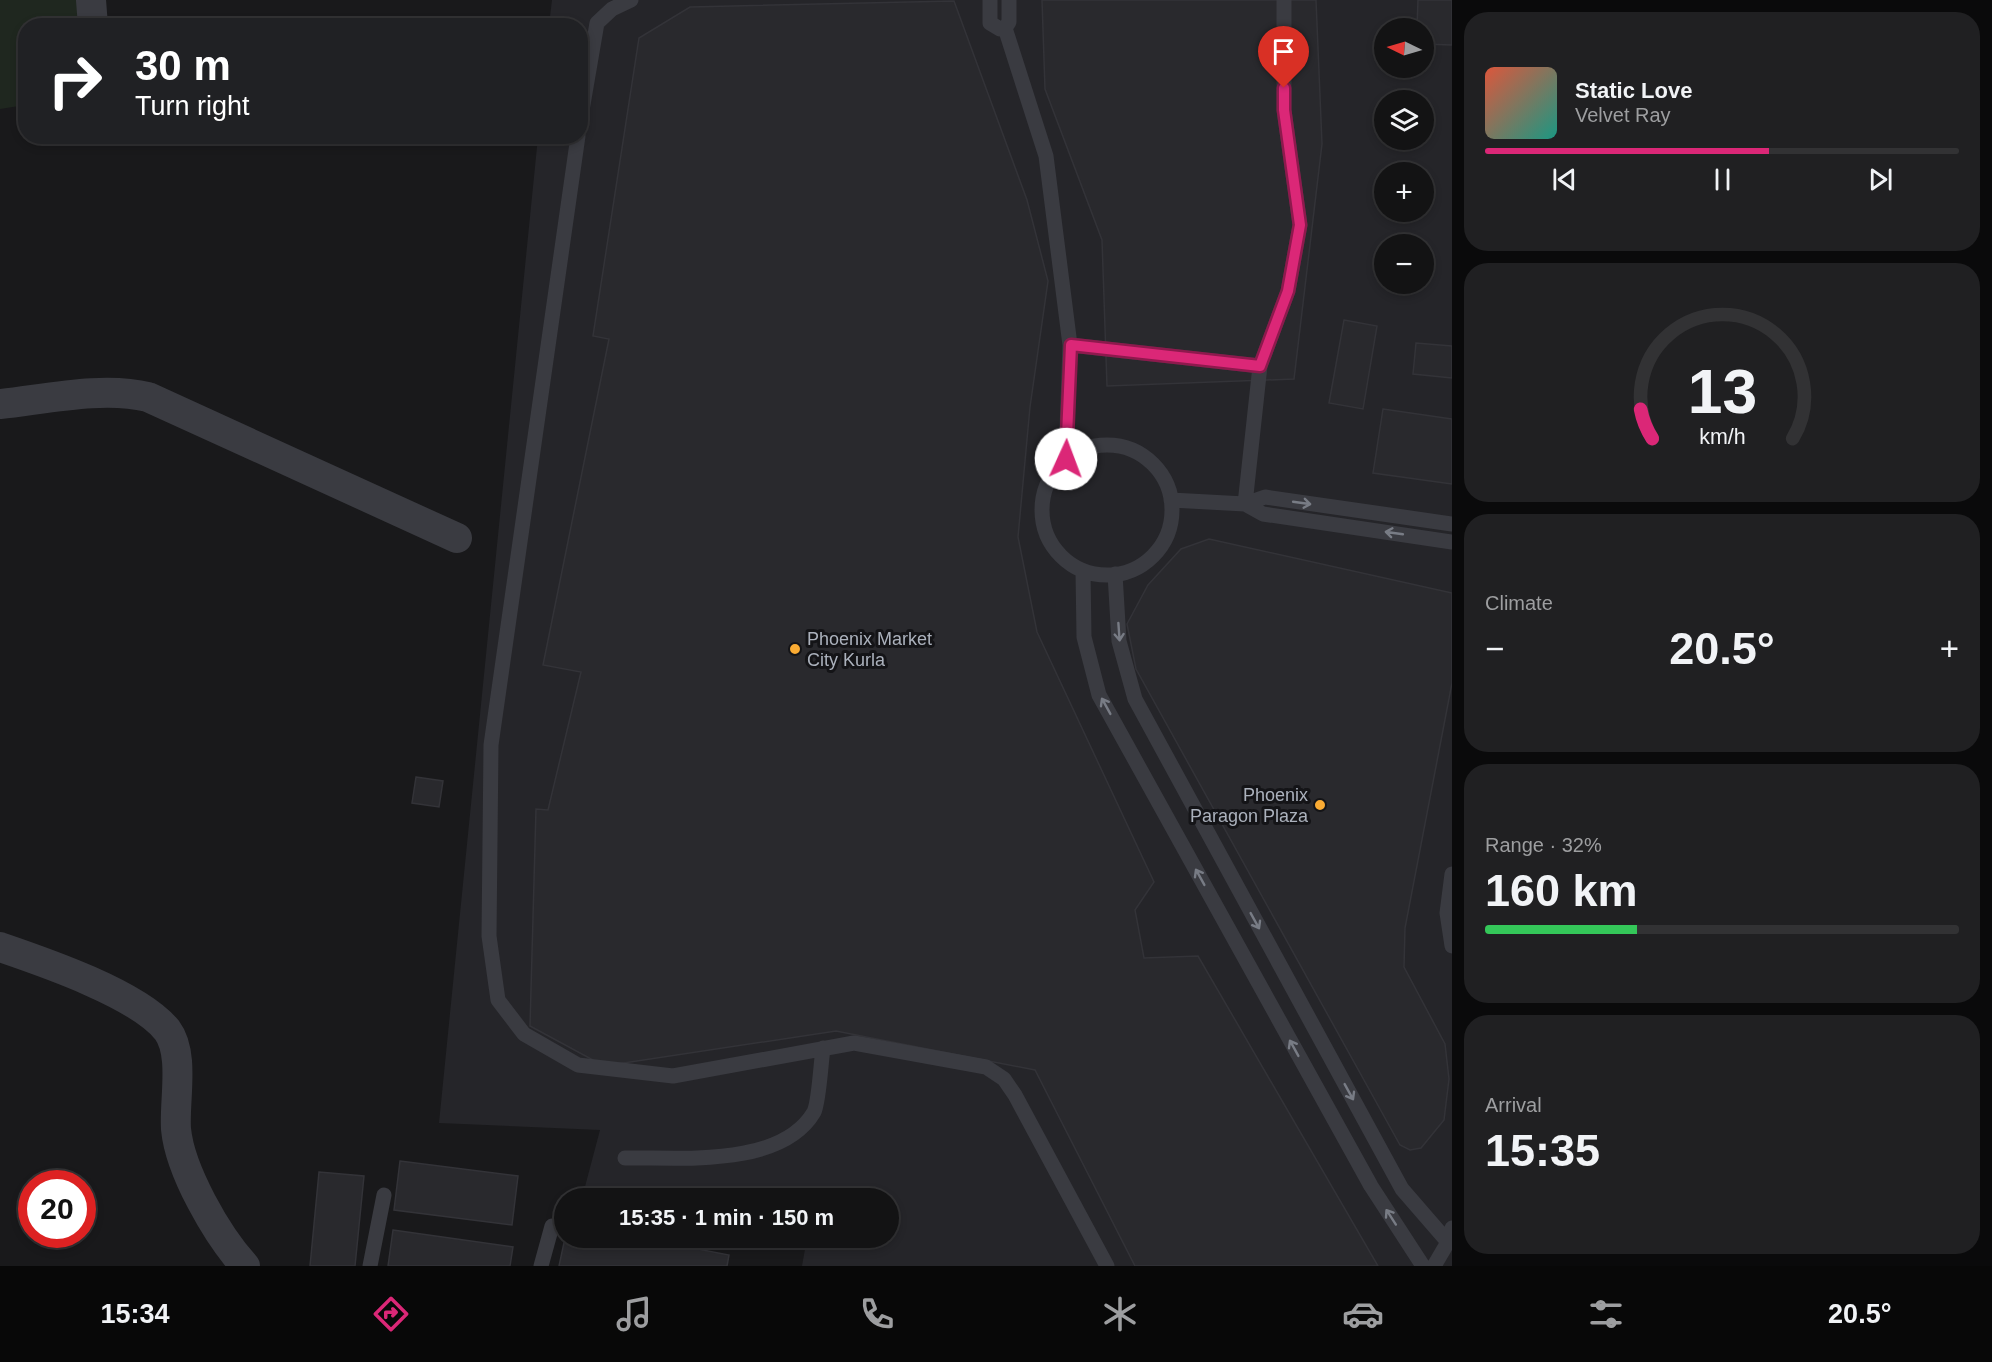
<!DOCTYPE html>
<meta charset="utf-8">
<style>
:root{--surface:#131314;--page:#202022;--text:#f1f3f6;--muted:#9d9ea0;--line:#323234;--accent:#db2777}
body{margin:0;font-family:Arial,sans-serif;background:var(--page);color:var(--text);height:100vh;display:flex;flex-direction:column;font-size:22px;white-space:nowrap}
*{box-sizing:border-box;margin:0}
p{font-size:20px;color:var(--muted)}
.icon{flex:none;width:33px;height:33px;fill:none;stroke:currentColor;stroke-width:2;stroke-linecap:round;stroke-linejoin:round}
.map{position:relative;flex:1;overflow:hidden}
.panel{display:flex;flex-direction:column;gap:12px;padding:12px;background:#0a0a0b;width:540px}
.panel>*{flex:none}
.banner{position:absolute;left:18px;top:18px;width:570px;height:126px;border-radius:24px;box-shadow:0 3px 9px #0003,0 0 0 2px var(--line);background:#202124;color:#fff;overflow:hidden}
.needle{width:39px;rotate:275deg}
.controls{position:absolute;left:1374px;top:18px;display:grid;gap:12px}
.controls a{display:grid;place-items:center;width:60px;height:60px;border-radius:50%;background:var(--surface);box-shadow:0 3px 9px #0003,0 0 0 2px var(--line);font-size:30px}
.speed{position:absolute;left:18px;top:1170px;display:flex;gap:12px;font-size:30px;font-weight:700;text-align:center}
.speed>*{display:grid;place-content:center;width:78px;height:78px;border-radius:50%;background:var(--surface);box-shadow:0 3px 9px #0003,0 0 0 2px var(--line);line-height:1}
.speed .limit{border:9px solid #d22;background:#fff;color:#111}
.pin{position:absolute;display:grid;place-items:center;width:51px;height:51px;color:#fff;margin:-62px -26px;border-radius:50% 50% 50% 0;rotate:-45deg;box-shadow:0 0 6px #0007}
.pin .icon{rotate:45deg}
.me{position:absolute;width:66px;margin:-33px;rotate:2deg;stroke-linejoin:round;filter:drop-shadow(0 0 4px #0008)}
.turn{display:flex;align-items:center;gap:21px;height:126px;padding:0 18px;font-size:27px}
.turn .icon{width:78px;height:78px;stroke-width:2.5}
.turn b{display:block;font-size:42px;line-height:51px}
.big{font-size:45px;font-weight:700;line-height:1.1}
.panel .tile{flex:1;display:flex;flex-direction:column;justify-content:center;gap:9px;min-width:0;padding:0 21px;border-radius:24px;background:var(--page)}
.panel .dial{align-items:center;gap:0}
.dial svg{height:156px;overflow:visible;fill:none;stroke:var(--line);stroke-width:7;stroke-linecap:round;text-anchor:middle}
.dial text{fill:var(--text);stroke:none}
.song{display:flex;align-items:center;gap:18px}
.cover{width:72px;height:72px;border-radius:9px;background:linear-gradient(135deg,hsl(10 70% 55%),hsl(170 70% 35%))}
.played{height:6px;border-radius:3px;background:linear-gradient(90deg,var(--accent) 60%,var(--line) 60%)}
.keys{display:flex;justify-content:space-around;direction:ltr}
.heat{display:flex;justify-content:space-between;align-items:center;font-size:33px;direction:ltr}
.charge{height:9px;border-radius:4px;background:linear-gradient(90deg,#34c759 32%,var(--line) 0)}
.trip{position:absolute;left:554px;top:1188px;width:345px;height:60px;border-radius:30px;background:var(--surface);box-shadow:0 3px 9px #0003,0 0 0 2px var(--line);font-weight:700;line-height:60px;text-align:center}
.tabs{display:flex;height:96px;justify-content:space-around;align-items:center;background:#080808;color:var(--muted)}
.tabs .icon{width:42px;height:42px}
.tabs .selected{color:var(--accent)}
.tabs b{font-size:27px;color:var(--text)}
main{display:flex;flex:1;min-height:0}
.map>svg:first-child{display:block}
</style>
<main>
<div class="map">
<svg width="1452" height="1266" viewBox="0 0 1452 1266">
<rect width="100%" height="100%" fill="#19191b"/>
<!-- built -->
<path fill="#252529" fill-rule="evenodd" d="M552,0H1452V1266H802L807,1238H888V1198H582L600,1130L439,1123L538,137L580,136V26L549,25ZM1384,28H1424V68H1384ZM1384,100H1424V140H1384ZM1384,172H1424V212H1384ZM1384,244H1424V284H1384Z"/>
<!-- green -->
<path fill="#1f271f" d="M0,0H79L80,25L26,26L25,105L0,109Z"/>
<!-- building -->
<path fill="#29292d" stroke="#333338" stroke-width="1.5" d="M1042,0H1316L1322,144L1294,379L1107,386L1102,240L1045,89Z
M1418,0H1452V45L1424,44V28H1417Z
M954,1L1027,200L1048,281L1030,407L1018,537L1037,632L1154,882L1135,910L1144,958L1198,956L1378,1266H1135L1035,1070L836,1031L604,1066L530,1026L536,809L548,810L581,672L543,665L609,339L593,336L639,38L690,7Z
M1344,320L1377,326L1363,409L1329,403Z
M1416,343L1452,346V378L1413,374Z
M1383,409L1452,419V484L1373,473Z
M1209,539L1452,593V683L1405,928L1404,967L1445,1044L1449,1079L1444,1120L1421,1148L1410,1150L1400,1145L1136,669L1127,624L1148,585L1181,549Z
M416,777L443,781L439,807L412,803Z
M400,1161L518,1176L512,1225L394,1210Z
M319,1172L364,1176L355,1266H310Z
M393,1230L513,1247L510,1266H388Z
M565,1238H641L729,1255L727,1266H559Z"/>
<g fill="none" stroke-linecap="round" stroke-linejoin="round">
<!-- lane -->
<path stroke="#3a3b41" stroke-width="15" d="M990,0V23L1000,29L1005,28L1009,22V0
M1005,28L1046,156L1070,345L1066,458
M580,122L597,23L612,9L631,0
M578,136L491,745L489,936L498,1000L524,1034L578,1065L673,1076L854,1043L986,1067L1004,1079L1015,1095L1107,1266
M1070,345L1260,366L1245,504
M1260,366L1288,291L1300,225L1284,110V0
M1042 510a65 65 0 1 1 130 0a65 65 0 1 1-130 0Z
M1171,500L1245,504L1265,497L1452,524
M1245,504L1263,514L1452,542
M1083,571L1084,637L1099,695L1371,1186L1423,1266
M1115,574L1119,641L1135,699L1402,1189L1448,1242H1452
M1452,874L1447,913L1452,946
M625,1158C680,1157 781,1168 814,1112C819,1102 821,1062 823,1048
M370,1266L384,1195
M541,1266L552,1226
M1434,1266L1448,1242L1452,1228"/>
<!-- street -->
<path stroke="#3a3b41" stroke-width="30" d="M91,0L93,26
M0,404C46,399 103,386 148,397L457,538
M0,947C44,962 138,994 167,1030C185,1054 174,1100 176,1129C180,1171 217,1235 245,1266"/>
</g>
<!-- one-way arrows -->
<defs><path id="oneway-shaft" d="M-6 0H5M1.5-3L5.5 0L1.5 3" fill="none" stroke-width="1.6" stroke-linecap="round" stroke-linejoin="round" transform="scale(1.5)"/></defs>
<g stroke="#787c85">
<use href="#oneway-shaft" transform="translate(1302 503) rotate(8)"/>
<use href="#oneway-shaft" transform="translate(1394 533) rotate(-172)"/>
<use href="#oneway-shaft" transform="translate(1119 632) rotate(86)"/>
<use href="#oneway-shaft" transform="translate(1106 706) rotate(-119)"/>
<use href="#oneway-shaft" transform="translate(1200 877) rotate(-119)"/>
<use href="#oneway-shaft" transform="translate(1255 921) rotate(61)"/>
<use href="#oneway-shaft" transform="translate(1294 1048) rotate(-119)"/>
<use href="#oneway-shaft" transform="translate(1349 1092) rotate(61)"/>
<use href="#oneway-shaft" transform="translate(1391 1217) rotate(-123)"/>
</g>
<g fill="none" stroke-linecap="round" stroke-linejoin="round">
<defs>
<path id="route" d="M1066,459L1071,345L1260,366L1288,291L1300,225L1284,110V88"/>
</defs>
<!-- route casing -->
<use href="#route" stroke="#8e194d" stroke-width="15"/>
<!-- route -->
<use href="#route" stroke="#db2777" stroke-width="10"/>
</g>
<!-- markers -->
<g fill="#faab33" stroke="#141417" stroke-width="2">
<circle cx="795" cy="649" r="6"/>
<circle cx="1320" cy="805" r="6"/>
</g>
<g text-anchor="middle" stroke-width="6" stroke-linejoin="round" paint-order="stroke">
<!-- poi labels -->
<g font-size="18" fill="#abb1bc" stroke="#141417" text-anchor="start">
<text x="807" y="645">Phoenix Market<tspan x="807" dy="21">City Kurla</tspan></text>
<text x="1308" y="801" text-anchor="end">Phoenix<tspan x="1308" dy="21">Paragon Plaza</tspan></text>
</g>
</g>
</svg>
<div class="controls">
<a><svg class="needle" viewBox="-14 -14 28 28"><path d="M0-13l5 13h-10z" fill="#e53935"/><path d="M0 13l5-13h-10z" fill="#9d9ea0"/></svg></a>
<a><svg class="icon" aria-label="layers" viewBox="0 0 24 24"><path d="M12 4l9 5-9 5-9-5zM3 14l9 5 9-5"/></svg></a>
<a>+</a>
<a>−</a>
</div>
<div class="speed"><div class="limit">20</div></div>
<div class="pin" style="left:1284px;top:88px;background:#d93025"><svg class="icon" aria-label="arrive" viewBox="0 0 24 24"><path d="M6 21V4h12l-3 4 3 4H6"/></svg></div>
<svg class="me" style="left:1066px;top:459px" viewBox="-20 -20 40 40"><circle r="19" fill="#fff"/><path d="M0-13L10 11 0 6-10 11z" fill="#db2777"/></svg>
<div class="trip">15:35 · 1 min · 150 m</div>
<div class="banner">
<div class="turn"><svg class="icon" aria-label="right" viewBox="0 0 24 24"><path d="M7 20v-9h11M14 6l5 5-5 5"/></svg><div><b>30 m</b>Turn right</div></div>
</div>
</div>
<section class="panel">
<div class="tile">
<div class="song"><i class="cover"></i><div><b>Static Love</b><p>Velvet Ray</p></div></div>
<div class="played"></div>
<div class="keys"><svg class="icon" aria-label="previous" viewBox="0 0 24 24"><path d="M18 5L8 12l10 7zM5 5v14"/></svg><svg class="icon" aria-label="pause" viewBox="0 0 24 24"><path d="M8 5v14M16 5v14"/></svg><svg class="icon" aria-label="next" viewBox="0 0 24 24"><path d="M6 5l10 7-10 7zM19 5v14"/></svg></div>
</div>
<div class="tile dial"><svg viewBox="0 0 100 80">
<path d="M14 69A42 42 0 1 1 86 69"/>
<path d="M14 69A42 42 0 0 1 8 54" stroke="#db2777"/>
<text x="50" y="56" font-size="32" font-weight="700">13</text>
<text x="50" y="72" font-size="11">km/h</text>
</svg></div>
<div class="tile"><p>Climate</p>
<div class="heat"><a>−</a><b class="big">20.5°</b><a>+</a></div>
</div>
<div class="tile"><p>Range · 32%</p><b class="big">160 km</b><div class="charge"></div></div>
<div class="tile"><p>Arrival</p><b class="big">15:35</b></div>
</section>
</main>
<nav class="tabs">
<b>15:34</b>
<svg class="icon selected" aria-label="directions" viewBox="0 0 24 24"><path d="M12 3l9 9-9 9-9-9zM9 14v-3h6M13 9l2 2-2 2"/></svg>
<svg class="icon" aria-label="music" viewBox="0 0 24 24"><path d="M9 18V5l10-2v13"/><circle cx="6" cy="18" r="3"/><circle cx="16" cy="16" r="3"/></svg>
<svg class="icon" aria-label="phone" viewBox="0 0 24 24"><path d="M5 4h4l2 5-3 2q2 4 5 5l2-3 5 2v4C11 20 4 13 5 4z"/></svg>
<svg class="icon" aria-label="climate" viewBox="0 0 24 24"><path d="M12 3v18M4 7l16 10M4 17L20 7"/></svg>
<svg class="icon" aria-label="car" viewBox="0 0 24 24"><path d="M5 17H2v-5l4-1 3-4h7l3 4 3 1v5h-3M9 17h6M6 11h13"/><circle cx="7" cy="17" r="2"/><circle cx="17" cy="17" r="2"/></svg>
<svg class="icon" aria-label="filters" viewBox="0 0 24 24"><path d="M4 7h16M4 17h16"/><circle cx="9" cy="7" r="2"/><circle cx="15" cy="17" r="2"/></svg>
<b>20.5°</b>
</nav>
